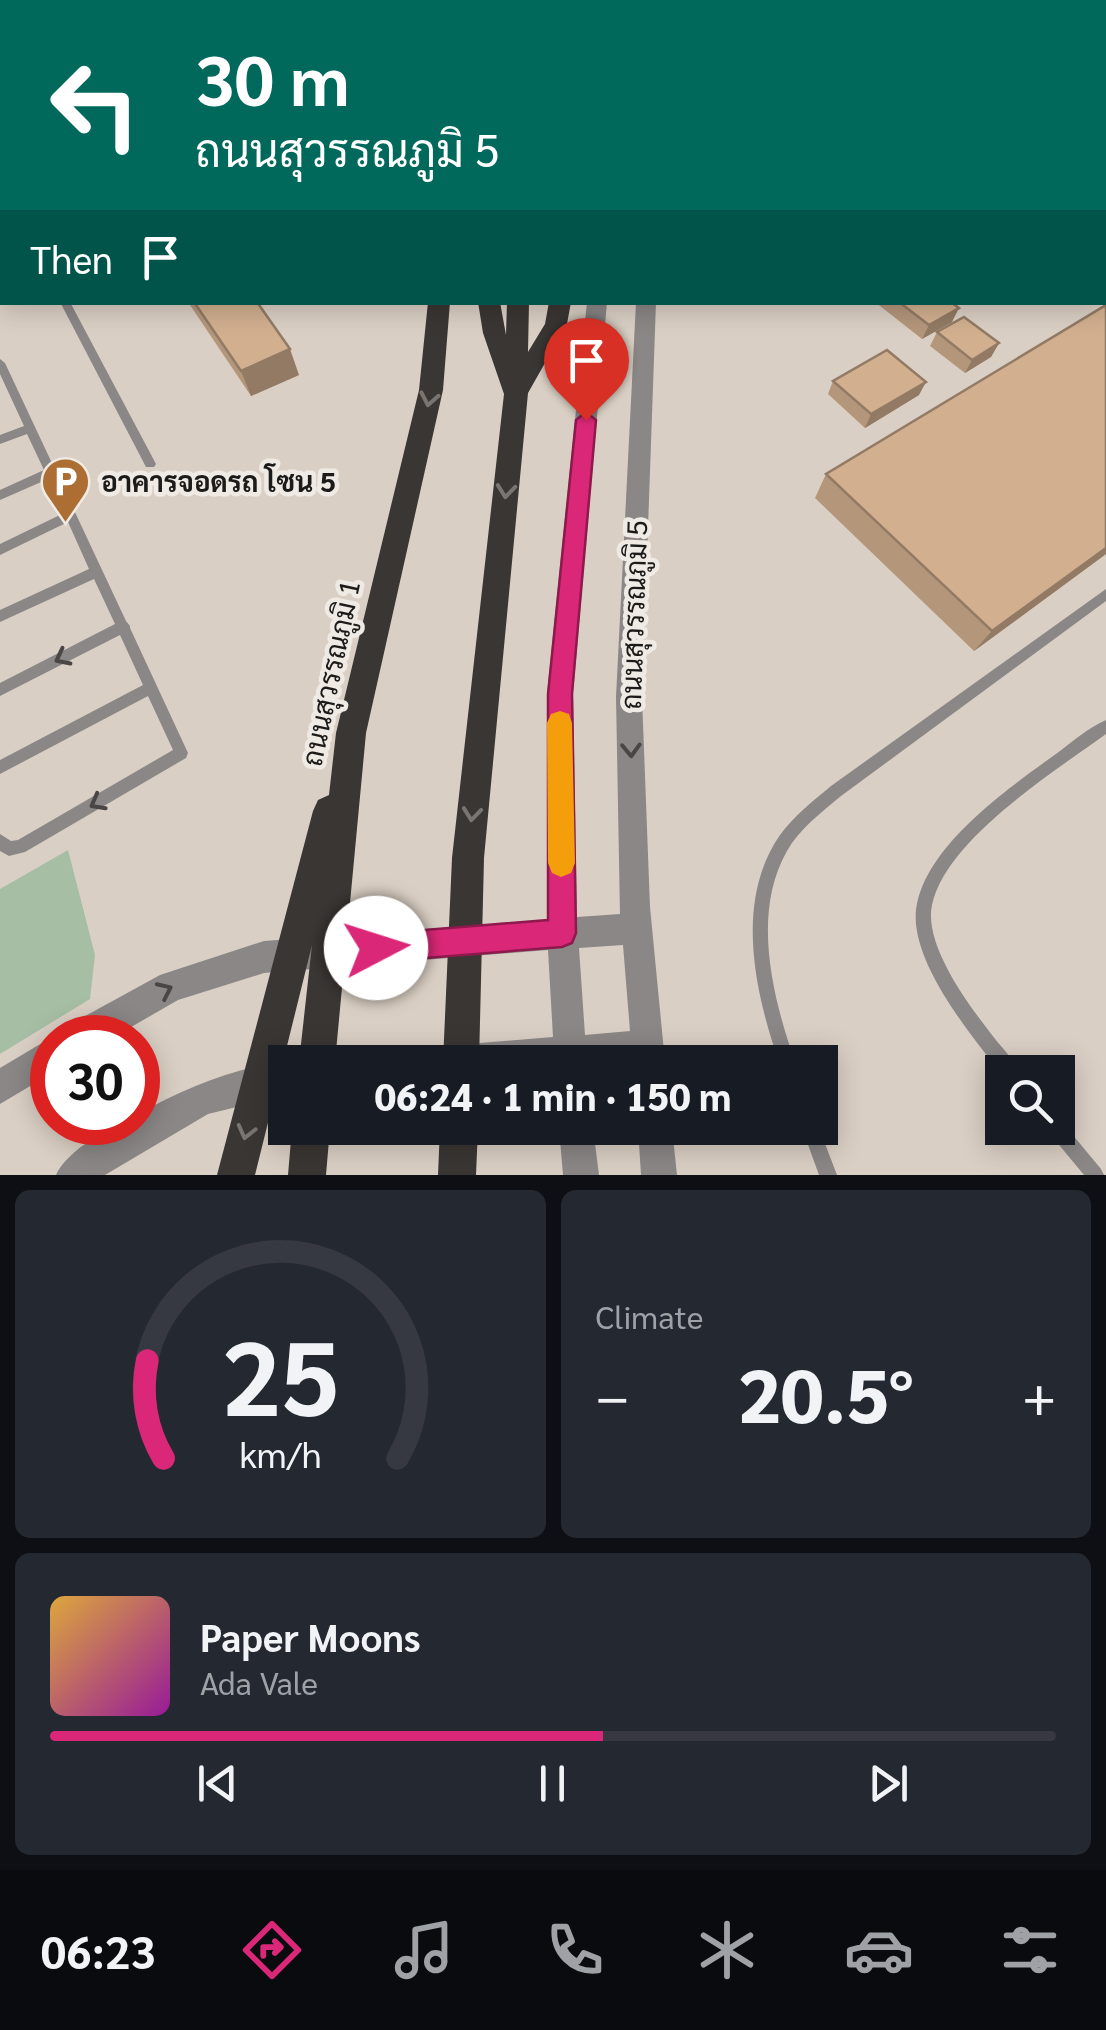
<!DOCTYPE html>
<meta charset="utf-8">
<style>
:root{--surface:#171b24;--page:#242831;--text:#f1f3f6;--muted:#9ea1a6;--line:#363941;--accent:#db2777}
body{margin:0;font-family:Georgia,Sarabun,serif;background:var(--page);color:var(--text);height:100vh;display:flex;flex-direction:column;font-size:38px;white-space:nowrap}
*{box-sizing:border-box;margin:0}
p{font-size:32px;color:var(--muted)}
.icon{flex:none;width:55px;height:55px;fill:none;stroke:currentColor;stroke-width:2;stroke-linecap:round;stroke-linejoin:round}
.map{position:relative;height:1175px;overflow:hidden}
.details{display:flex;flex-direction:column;gap:15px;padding:15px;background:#0d0f14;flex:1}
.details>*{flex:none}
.banner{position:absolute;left:0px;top:0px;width:1108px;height:305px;box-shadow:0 5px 25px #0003;background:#00695c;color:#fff;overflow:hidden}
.tools{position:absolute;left:985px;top:1055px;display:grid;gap:20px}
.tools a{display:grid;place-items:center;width:90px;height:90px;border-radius:0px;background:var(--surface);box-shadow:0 5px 25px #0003;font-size:50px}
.speed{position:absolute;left:30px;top:1015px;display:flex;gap:20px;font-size:50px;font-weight:700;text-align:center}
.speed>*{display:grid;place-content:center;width:130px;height:130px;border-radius:50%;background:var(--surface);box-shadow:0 5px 25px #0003;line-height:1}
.speed .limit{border:15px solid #d22;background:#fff;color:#111}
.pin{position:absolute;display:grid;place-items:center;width:85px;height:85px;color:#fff;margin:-102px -42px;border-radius:50% 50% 50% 0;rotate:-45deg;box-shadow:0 0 10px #0007}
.pin .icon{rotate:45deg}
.me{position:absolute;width:110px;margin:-55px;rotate:85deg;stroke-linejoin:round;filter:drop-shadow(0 0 8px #0008)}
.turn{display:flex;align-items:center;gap:35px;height:210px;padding:0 30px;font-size:45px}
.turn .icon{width:130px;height:130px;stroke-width:2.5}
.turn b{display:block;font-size:70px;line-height:85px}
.then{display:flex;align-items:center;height:95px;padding:0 30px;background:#0003;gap:20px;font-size:38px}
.big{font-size:75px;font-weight:800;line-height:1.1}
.details .widget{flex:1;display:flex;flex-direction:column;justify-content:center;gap:15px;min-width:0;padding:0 35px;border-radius:15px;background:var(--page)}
.details .dial{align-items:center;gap:0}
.dial svg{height:260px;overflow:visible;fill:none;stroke:var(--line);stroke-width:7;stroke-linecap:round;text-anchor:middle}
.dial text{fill:var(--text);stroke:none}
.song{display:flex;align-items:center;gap:30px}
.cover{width:120px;height:120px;border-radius:15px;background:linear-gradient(135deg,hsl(40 70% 55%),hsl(300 70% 35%))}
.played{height:10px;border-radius:5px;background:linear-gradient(90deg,var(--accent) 55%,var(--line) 55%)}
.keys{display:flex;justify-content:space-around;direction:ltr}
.heat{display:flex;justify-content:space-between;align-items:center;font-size:55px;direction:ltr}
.details .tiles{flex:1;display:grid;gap:15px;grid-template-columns:1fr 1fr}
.widget:last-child{grid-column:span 2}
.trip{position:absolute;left:268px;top:1045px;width:570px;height:100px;border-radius:0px;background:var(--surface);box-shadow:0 5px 25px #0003;font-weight:800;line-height:100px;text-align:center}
.dock{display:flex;height:160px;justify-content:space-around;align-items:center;background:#090b0e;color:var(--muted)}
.dock .icon{width:70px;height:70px}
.dock .selected{color:var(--accent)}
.dock b{font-size:45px;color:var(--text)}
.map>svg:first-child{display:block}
</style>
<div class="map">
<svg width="1106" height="1175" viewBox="0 0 1106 1175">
<rect width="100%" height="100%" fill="#e3ddd8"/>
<!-- built -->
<path fill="#dacfc4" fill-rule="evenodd" d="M0,0H1106V1175H0ZM2,2H1105V302H2ZM52,1038H138V1122H52ZM285,1062H820V1128H285ZM1002,1072H1058V1128H1002Z"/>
<!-- green -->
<path fill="#a6bea4" d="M68,850L95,955L90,999L0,1054V889Z"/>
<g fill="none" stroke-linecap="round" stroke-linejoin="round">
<!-- service -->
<path fill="#8a8786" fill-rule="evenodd" d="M749,0H759L761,2H752Z
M1105,230H1106V237H1105Z
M60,302H70L156,464L154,467H146Z
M0,359L5,363L126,621L130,626V628L188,753L186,758L25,852L9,856L0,851V834L11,841L18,840L173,750L148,696L0,774V760L143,685L120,635L0,696V683L115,624L94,579L0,622V610L89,569L68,522L0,555V544L64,513L48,479L0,500V490L44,470L27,434L0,444V435L24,426L0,374Z
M1106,589V601L841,796C822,812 799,829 787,851C751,914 773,998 795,1062H779C755,993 734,901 780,835C794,816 813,801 831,786Z
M1106,720V734C1054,772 946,839 932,905C928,924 936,946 945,964C957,989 975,1013 992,1035C1001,1047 1013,1058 1019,1072H1002V1075C972,1036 921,975 916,924C910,856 1007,789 1056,754C1072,742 1088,728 1106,720Z
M1058,1120L1062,1122L1101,1169L1104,1175H1084L1050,1134L1048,1128H1058Z
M802,1128H819L837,1175H819Z"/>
<!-- minor -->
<path fill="#8a8786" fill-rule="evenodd" d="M466,0H482L483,2H467Z
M492,0H508L509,2H493Z
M536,0H552L553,2H537Z
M587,302H607L573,694L577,917L620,914L616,697L636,302H656L642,697L650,907L665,1062H440L444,1050L456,1045L553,1037L548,950L264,973L178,1000L112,1038H63L67,1026L160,975L264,941L547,920V694ZM623,945L630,1031L585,1035L579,948Z
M52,1037V1073L0,1104V1068Z
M285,1061V1095L208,1114L105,1175H56C66,1152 112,1122 138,1122V1114C185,1088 231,1069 285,1061Z
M559,1128H593L599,1175H563Z
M638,1128H672L677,1175H641Z"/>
<!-- trunk -->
<path fill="#3a3633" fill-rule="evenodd" d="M337,0H355L356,2H339Z
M393,0H411L412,2H395Z
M2,136V148L0,149V137Z
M428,302H450L443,390L366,733L335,1062H299L312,945L255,1175H217L313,811L318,800L329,795L336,733L419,390Z
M478,302H500L506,335L507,302H529L528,352L545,324L549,302H571L567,324L528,393L484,858L479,1062H443L452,858L504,394L483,333Z
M292,1128H330L326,1175H288Z
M440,1128H478L476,1175H438Z"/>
</g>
<!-- wall -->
<path fill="#b4967b" d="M574,0H653L646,2H577Z
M188,302H257L299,375L251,396Z
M875,302H951L952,322L922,339Z
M937,332L999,343L991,357L965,373L930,346Z
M833,381L919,395L865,428L828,394Z
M826,474L1106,554L974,651L815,498Z"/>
<!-- shaded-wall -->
<path fill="#927a64" d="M600,0H653L646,2H600Z
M959,308L952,322L922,339L929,325Z
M999,343L991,357L965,373L972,360Z
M290,349L299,375L251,396L241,371Z
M926,382L919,395L865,428L871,414Z
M1106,548V554L974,651L992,631Z"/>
<!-- building -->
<path fill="#d1af8f" stroke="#927a64" stroke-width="2.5" d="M194,302H257L290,349L241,371Z
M899,302H951L959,308L929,325Z
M1106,305V548L992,631L826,474Z
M964,317L999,343L972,360L937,332Z
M887,350L926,382L871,414L833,381Z"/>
<!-- one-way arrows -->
<defs><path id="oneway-chevron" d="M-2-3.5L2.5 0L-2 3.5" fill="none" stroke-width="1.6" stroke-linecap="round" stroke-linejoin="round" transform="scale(2.5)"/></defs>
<g stroke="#7a7571">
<use href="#oneway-chevron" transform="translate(429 399) rotate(101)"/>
<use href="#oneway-chevron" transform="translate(506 491) rotate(96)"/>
<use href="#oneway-chevron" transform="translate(472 814) rotate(96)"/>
<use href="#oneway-chevron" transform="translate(246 1132) rotate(104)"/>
</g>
<g stroke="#494645">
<use href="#oneway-chevron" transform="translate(62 658) rotate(153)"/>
<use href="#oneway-chevron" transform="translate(631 750) rotate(88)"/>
<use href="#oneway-chevron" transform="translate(97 803) rotate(151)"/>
<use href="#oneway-chevron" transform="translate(165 990) rotate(-25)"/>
</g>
<!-- route -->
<path fill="#db2777" stroke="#8e194d" stroke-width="2.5" d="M586,412L596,420L572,694L576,933L572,943L562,947L376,962L366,958L362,948L366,938L376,934L548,920V694L576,420Z"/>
<!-- slow -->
<path fill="#f59e0b" d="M560,711L569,714L572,723L575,863L571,873L561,877L552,873L548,863L547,723L551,714Z"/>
<!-- icons -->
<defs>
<symbol id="parking-pin" viewBox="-11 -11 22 30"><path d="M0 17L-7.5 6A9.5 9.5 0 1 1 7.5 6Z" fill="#ac6e33" stroke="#f0eae5"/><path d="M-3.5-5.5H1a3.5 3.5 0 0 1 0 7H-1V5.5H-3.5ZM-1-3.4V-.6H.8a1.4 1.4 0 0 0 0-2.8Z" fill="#fff"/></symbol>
</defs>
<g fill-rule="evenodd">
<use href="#parking-pin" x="38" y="454" width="55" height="75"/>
</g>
<g text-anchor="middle" stroke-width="9" stroke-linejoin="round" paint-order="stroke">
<!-- poi labels -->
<g font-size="28" font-weight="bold" fill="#1d1b19" stroke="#f0eae5" text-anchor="start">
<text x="101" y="492">อาคารจอดรถ โซน 5</text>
</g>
<!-- street labels -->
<g font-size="28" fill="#1d1b19" stroke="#f0eae5">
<text transform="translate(634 615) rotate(-88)" y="10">ถนนสุวรรณภูมิ 5</text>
<text transform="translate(331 673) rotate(-78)" y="10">ถนนสุวรรณภูมิ 1</text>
</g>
</g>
</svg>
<div class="tools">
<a><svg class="icon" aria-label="search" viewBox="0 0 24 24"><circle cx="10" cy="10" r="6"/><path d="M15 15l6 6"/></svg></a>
</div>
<div class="speed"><div class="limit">30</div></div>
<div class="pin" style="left:586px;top:420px;background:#d93025"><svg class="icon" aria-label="arrive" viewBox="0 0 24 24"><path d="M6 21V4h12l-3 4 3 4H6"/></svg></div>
<svg class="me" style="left:376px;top:948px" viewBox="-20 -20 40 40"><circle r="19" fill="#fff"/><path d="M0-13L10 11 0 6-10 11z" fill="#db2777"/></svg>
<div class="trip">06:24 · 1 min · 150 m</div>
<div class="banner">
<div class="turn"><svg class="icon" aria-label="left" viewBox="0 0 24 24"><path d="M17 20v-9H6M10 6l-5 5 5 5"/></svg><div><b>30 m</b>ถนนสุวรรณภูมิ 5</div></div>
<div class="then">Then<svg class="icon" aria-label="arrive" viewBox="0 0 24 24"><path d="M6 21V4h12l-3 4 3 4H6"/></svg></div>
</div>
</div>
<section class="details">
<div class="tiles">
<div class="widget dial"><svg viewBox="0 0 100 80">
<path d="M14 69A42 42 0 1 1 86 69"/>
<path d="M14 69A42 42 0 0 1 9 39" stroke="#db2777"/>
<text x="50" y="56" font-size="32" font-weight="700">25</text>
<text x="50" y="72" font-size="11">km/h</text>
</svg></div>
<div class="widget"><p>Climate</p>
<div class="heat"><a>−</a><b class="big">20.5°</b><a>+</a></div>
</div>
<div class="widget">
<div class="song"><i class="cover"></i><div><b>Paper Moons</b><p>Ada Vale</p></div></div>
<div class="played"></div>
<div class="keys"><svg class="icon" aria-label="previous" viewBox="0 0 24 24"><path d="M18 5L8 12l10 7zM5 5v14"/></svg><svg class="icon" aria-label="pause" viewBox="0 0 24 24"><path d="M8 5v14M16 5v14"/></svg><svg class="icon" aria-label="next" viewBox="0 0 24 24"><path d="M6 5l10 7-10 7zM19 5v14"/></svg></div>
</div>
</div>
</section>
<nav class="dock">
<b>06:23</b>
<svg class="icon selected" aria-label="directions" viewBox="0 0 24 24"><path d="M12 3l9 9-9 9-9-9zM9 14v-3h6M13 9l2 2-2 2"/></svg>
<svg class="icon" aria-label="music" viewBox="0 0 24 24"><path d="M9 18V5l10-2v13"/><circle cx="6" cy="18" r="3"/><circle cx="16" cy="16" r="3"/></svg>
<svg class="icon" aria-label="phone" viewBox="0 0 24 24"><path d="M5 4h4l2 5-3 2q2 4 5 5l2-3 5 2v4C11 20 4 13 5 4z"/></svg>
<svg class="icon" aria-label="climate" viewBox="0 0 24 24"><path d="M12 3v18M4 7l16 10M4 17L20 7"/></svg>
<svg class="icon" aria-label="car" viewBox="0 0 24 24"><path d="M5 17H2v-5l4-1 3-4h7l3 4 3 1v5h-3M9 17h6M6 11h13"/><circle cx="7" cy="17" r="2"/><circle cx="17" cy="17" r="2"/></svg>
<svg class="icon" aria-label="filters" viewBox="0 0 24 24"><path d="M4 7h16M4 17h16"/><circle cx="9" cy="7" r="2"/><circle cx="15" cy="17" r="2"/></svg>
</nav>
